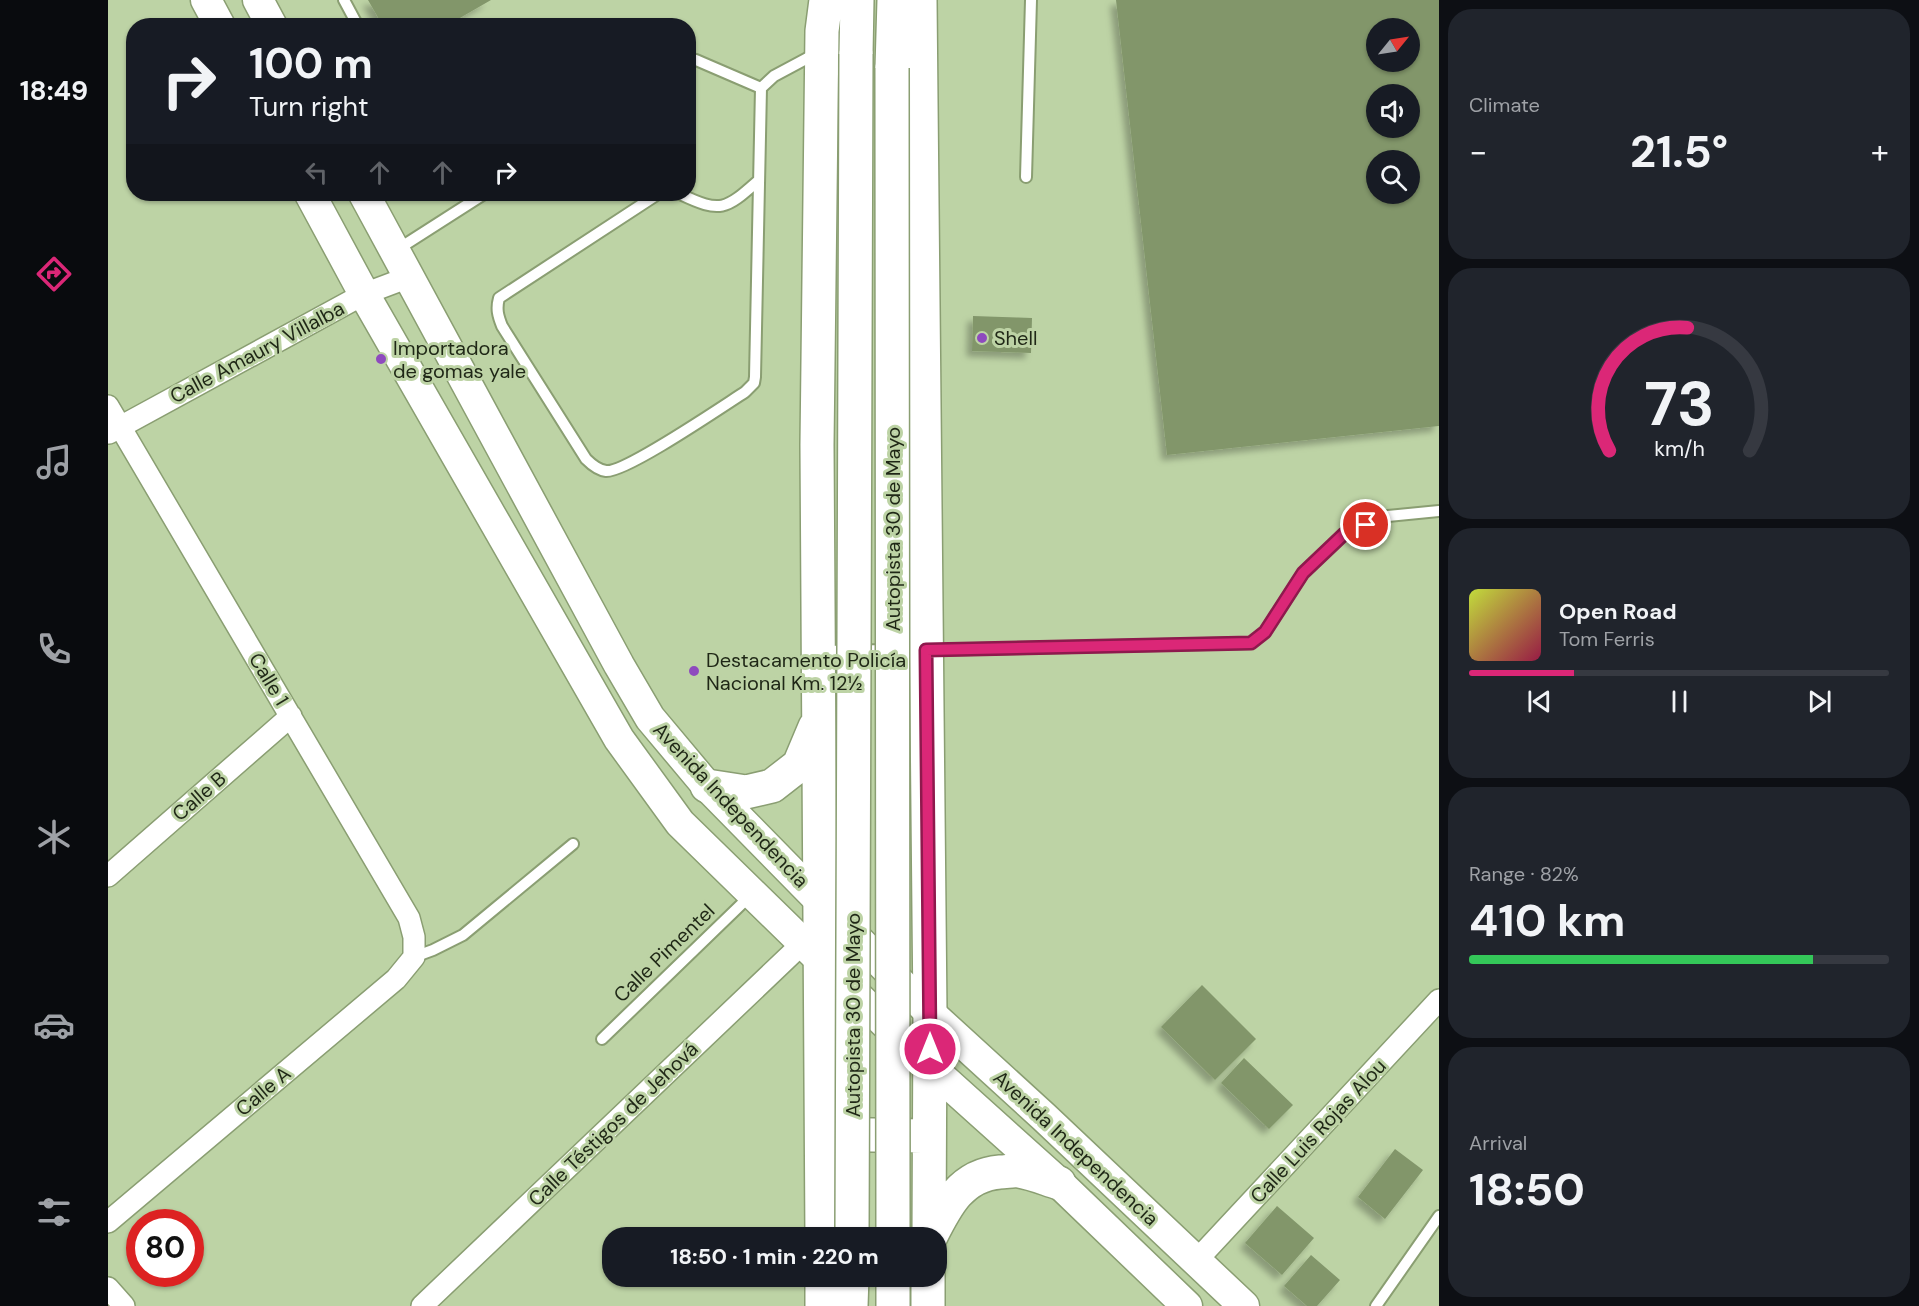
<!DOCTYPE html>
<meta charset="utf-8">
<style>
:root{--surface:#171b24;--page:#20242c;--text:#f1f3f6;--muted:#9ea1a6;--line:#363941;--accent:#db2777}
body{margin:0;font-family:"DM Sans",sans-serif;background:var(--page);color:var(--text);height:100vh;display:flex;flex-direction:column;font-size:22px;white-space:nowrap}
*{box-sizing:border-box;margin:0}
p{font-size:20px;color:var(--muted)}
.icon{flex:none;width:33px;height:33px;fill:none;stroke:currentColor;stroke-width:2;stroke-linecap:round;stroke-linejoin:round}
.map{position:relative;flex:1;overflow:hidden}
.details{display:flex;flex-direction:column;gap:9px;padding:9px;background:#0d0f14;width:480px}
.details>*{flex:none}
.guide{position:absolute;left:18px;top:18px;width:570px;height:183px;border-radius:24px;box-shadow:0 2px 4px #0004;background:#171b24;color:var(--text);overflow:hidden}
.needle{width:39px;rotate:60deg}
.fabs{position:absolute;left:1258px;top:18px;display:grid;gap:12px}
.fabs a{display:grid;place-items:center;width:54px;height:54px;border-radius:50%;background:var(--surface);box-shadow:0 2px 4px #0004;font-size:30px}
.speed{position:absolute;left:18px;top:1209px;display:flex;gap:12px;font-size:30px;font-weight:700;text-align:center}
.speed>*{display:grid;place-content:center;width:78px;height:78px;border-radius:50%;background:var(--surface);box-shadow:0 2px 4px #0004;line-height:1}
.speed .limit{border:9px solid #d22;background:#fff;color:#111}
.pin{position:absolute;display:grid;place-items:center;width:51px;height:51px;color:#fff;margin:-26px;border:3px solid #fff;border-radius:50%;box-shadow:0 2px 6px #0007}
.me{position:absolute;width:66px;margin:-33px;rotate:0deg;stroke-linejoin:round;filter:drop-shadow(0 0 4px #0008)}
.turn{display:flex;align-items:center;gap:21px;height:126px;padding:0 24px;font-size:27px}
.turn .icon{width:78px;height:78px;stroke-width:2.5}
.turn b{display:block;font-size:42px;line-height:51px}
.lanes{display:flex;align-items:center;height:57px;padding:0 24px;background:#0003;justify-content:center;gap:30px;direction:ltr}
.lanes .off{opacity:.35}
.big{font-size:45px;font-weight:700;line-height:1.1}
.details .tile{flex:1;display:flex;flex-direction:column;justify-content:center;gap:9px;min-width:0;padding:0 21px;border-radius:24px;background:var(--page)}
.details .dial{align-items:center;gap:0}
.dial svg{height:156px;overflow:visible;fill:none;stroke:var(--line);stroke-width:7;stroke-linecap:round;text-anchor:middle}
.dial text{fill:var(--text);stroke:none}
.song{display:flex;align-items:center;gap:18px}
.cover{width:72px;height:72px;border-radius:9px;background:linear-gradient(135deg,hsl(70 70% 55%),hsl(340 70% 35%))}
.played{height:6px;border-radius:3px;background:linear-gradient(90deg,var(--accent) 25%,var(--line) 25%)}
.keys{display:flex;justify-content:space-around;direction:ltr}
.heat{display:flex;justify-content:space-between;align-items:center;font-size:33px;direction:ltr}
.charge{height:9px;border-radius:4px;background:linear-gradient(90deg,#34c759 82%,var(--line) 0)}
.trip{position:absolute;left:494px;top:1227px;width:345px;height:60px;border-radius:24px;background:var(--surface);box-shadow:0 2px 4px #0004;font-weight:700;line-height:60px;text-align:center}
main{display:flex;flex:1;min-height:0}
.tabs{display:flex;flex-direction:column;width:108px;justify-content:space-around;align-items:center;background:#090b0e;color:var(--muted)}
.tabs .icon{width:42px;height:42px}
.tabs .selected{color:var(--accent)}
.tabs b{font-size:27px;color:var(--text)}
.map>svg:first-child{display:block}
</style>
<main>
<nav class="tabs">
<b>18:49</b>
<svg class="icon selected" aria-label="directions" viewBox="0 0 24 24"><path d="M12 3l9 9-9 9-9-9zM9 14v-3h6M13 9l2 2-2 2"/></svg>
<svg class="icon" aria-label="music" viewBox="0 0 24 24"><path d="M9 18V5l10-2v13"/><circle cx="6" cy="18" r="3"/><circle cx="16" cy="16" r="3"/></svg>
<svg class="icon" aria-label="phone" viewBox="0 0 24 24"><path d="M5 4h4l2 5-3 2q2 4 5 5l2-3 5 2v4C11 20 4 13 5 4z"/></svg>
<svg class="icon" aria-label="climate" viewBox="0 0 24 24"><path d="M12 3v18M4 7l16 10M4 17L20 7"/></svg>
<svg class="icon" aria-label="car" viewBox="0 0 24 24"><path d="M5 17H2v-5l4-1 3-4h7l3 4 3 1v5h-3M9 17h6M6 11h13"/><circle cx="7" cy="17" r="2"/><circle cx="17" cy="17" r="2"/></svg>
<svg class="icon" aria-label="filters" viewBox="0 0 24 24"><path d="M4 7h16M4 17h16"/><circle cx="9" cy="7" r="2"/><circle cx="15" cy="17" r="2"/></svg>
</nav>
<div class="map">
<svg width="1331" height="1306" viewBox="0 0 1331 1306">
<defs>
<filter id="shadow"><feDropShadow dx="-5.5" dy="5.5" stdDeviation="3" flood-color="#0004"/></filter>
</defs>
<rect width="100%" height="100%" fill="#bdd3a5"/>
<!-- building -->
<path fill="#82966b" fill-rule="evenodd" filter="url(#shadow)" d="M260,0H383L338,26H275Z
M1008,0H1331V426L1059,455ZM1269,28H1302V62H1269ZM1269,94H1302V128H1269ZM1269,160H1302V194H1269Z
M865,316L924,318L923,353L864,351Z
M1094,985L1148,1039L1107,1080L1053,1027Z
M1136,1058L1185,1105L1161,1129L1113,1083Z
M1287,1149L1315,1170L1277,1219L1250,1197Z
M1169,1206L1206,1238L1174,1275L1137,1243Z
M1203,1255L1232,1280L1209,1306H1199L1176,1286Z"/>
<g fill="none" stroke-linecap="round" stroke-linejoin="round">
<defs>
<path id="lane" d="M236,0L250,26
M580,59L588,60L653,88
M918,177L923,0
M550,194L391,298C388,309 390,316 394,326L478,459C484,465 490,470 498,471C517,473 615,406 637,392L646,383L647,377L653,88L666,76L709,53
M572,194C614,214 618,209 651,180
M287,251L376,194
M822,650L1143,643L1157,632L1195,573L1236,534L1280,516L1331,511
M714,651L783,650
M306,957L325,950L355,935L465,844
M494,1039L644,894
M1268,1306L1331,1216"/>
<path id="street" d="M0,406L301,918L306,937V957L288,979L0,1222
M1,433L256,294L301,277
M0,876L183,716
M1088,1261L1331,1000
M0,1288L16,1306
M314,1306L695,943"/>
<path id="secondary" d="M98,0L112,26
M150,0L164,26
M202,194L256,294L511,739L572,823L822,1067L951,1183L1079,1306
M256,194L511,665L542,718L599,786L822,1013L936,1117L1136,1306"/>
<path id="highway" d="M812,0L822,1013L821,1238
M748,54L749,0
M784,68L786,0
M599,786L638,792L664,786L691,765L707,727
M716,1134L814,1136
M714,1238L709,445L714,31L718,0
M822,1238C838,1206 853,1175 892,1172C898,1172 905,1170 911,1171C924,1173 938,1179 951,1183
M714,1276V1306
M785,1276V1306
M743,1306L744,1276
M820,1306V1276"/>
</defs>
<!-- lane casing -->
<use href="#lane" stroke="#8a9e72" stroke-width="14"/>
<!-- street casing -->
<use href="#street" stroke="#8a9e72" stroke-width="24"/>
<!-- secondary casing -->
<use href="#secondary" stroke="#8a9e72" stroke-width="33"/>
<!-- highway casing -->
<use href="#highway" stroke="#8a9e72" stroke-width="36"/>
<!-- lane -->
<use href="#lane" stroke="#fff" stroke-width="10"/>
<!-- street -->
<use href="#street" stroke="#fff" stroke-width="21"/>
<!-- secondary -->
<use href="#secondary" stroke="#fff" stroke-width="30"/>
<!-- highway -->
<use href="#highway" stroke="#fff" stroke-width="33"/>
<defs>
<path id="highway-bridge" d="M784,68L785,1238
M744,1238L748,54"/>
</defs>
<!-- highway-bridge casing -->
<use href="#highway-bridge" stroke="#8a9e72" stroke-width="36" stroke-linecap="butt"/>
<!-- highway-bridge -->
<use href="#highway-bridge" stroke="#fff" stroke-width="33"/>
</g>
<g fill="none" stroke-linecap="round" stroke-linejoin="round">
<defs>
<path id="route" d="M822,1049L818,650L1143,643L1157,632L1195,573L1236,534L1258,525"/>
</defs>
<!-- route casing -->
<use href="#route" stroke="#8e194d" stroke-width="15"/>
<!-- route -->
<use href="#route" stroke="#db2777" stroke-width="10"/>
</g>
<!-- markers -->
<g fill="#8e4abe" stroke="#bdd3a5" stroke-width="2">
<circle cx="874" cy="338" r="6"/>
<circle cx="273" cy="359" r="6"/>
<circle cx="586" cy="671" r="6"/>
</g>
<g text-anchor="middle" stroke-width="6" stroke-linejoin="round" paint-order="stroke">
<!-- poi labels -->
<g font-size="20" fill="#1f2716" stroke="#bdd3a5" text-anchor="start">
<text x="886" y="345">Shell</text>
<text x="285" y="355">Importadora<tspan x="285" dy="23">de gomas yale</tspan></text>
<text x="598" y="667">Destacamento Policía<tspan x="598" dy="23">Nacional Km. 12½</tspan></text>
</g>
<!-- street labels -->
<g font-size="20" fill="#1f2716" stroke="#bdd3a5">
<text transform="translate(149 352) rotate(-28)" y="7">Calle Amaury Villalba</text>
<text transform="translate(785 529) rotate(-90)" y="7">Autopista 30 de Mayo</text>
<text transform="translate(161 679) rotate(59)" y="7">Calle 1</text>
<text transform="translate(91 796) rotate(-41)" y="7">Calle B</text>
<text transform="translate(623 805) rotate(47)" y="7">Avenida Independencia</text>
<text transform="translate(556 953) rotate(-44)" y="7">Calle Pimentel</text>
<text transform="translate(745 1015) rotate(-90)" y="7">Autopista 30 de Mayo</text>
<text transform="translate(155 1091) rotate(-40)" y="7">Calle A</text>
<text transform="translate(505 1124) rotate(-44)" y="7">Calle Téstigos de Jehová</text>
<text transform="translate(1210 1131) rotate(-47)" y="7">Calle Luis Rojas Alou</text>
<text transform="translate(968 1148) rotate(43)" y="7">Avenida Independencia</text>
</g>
</g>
</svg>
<div class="fabs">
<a><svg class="needle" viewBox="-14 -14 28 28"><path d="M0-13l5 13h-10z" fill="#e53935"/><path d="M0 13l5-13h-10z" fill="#9ea1a6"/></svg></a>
<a><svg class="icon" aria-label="sound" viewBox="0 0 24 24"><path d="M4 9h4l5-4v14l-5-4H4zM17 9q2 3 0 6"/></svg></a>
<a><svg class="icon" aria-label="search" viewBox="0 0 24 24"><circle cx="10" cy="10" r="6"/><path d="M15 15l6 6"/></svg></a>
</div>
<div class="speed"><div class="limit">80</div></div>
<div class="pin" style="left:1258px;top:525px;background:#d93025"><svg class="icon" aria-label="arrive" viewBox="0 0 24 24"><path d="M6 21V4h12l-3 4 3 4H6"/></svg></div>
<svg class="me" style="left:822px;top:1049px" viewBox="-20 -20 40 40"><circle r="17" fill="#db2777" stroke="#fff" stroke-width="3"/><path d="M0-11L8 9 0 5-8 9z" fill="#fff"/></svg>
<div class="trip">18:50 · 1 min · 220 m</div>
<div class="guide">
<div class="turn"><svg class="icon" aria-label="right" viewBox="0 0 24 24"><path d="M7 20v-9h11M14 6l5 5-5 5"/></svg><div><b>100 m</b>Turn right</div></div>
<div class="lanes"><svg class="icon off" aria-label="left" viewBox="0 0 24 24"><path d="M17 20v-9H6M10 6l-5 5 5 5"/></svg><svg class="icon off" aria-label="ahead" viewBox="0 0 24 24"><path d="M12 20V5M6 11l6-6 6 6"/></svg><svg class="icon off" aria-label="ahead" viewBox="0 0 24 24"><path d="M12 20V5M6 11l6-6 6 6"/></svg><svg class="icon" aria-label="right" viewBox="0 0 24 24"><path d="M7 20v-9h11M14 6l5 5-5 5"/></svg></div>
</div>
</div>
<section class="details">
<div class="tile"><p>Climate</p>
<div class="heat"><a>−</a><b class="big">21.5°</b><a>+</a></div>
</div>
<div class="tile dial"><svg viewBox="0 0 100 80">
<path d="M14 69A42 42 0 1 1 86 69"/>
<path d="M14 69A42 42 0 0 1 54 6" stroke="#db2777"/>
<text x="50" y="56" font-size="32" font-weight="700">73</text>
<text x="50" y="72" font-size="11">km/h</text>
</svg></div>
<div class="tile">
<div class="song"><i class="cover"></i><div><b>Open Road</b><p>Tom Ferris</p></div></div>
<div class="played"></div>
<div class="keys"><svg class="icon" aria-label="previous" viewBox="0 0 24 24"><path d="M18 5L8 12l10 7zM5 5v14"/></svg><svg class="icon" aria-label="pause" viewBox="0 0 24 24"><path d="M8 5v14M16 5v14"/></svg><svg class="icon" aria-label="next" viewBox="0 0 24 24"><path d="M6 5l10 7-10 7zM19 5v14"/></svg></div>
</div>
<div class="tile"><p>Range · 82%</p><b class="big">410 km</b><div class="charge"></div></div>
<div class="tile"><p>Arrival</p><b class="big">18:50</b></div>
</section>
</main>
